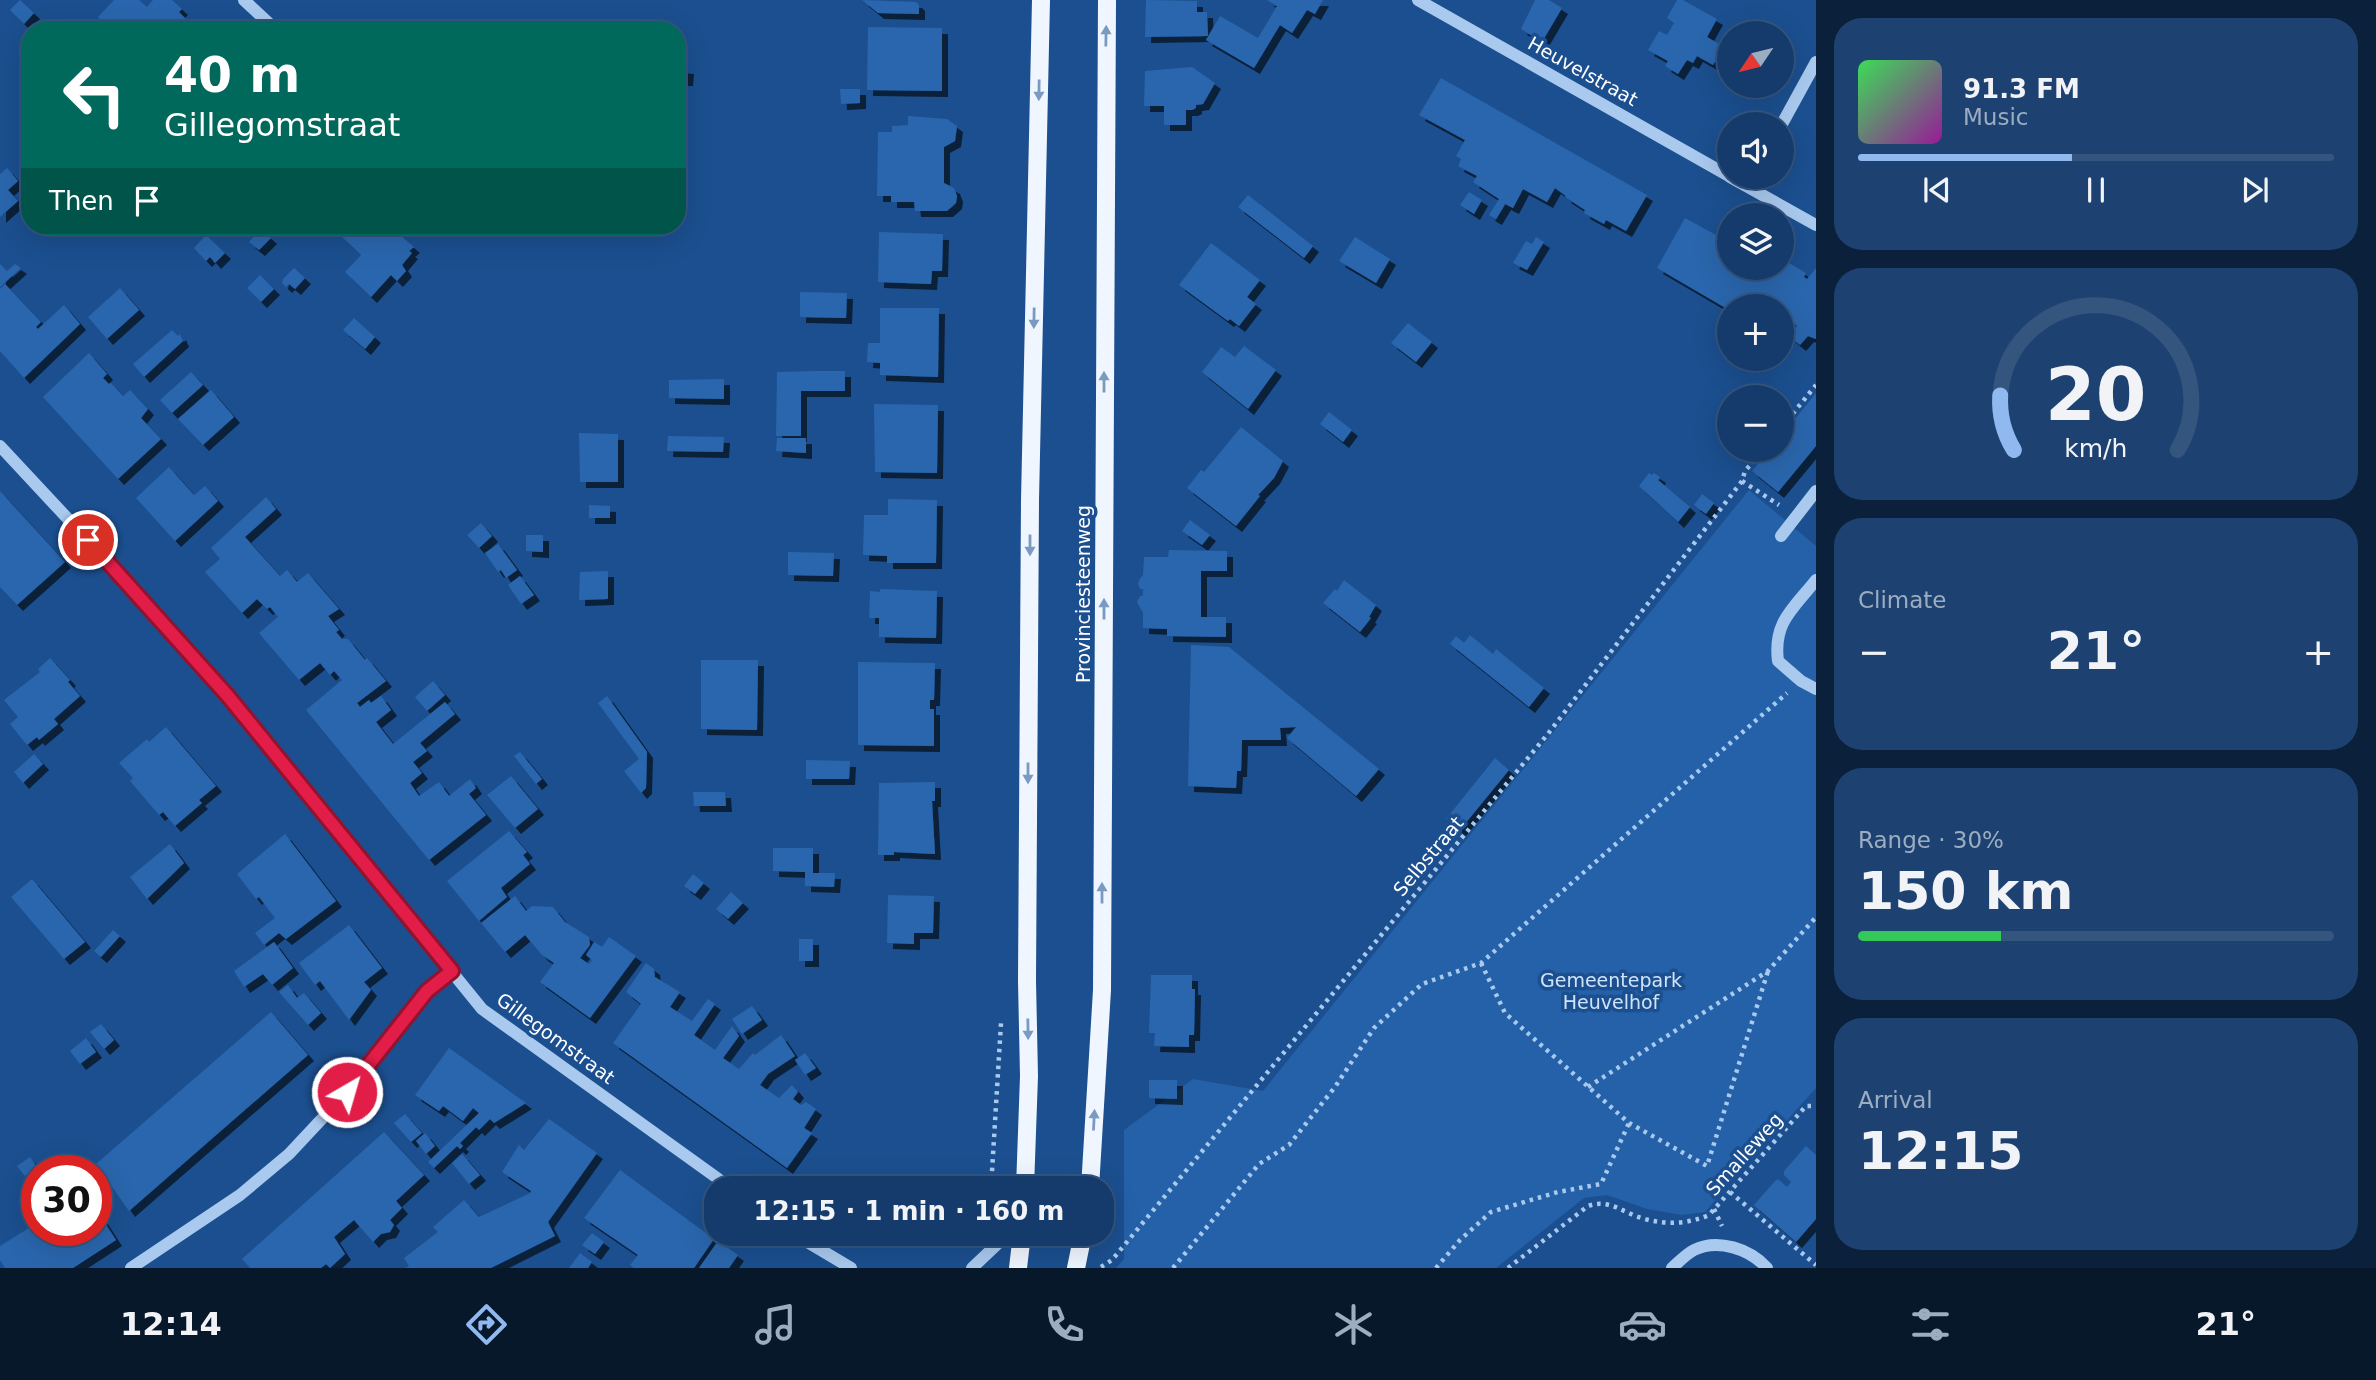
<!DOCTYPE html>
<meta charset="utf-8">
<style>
:root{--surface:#143b6b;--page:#1d4271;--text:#f1f3f6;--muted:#9dadc1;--line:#33557e;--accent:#90b9f0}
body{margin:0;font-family:"DejaVu Sans",sans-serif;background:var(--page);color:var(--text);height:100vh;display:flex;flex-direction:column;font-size:26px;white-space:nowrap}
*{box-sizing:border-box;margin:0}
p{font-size:23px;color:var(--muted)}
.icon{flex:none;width:38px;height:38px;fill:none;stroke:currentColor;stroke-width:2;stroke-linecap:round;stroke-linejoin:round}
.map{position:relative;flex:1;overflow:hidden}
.drawer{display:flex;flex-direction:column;gap:18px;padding:18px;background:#0b203b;width:560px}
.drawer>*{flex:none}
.hud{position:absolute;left:21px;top:21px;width:665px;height:214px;border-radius:28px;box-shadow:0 7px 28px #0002,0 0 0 2px var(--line);background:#00695c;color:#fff;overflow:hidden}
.needle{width:46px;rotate:235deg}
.controls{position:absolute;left:1717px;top:21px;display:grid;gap:14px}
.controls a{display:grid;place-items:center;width:77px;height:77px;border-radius:50%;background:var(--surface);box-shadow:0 7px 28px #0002,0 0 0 2px var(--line);font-size:35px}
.speed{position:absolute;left:21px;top:1155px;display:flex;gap:14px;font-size:35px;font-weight:700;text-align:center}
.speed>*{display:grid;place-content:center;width:91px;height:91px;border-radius:50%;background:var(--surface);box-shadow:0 7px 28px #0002,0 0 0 2px var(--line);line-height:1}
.speed .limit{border:10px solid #d22;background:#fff;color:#111}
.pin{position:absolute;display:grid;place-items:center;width:60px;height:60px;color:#fff;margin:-30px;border:4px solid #fff;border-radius:50%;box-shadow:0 2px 7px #0007}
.me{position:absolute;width:77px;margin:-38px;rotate:38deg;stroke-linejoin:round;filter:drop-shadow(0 0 5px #0008)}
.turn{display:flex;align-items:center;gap:24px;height:147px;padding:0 28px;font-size:32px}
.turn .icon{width:91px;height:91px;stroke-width:2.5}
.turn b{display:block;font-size:49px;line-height:60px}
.then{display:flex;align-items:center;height:66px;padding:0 28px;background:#0003;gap:14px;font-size:26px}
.big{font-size:52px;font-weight:800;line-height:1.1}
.drawer .tile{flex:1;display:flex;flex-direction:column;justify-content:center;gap:10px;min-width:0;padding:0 24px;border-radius:28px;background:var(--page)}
.drawer .dial{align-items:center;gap:0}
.dial svg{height:182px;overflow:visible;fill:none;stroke:var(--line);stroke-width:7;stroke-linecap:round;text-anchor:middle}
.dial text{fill:var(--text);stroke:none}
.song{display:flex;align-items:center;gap:21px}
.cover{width:84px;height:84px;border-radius:10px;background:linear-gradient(135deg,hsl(130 70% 55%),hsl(300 70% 35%))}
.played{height:7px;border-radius:4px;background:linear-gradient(90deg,var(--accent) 45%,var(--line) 45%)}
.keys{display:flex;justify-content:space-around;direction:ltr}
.heat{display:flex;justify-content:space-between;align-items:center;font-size:38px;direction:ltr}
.charge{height:10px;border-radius:5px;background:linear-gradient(90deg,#34c759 30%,var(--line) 0)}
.trip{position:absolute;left:704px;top:1176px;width:410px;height:70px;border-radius:28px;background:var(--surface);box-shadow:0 7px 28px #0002,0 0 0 2px var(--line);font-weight:800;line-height:70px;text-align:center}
.tabs{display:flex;height:112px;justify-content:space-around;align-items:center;background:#08182b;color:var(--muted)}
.tabs .icon{width:49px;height:49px}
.tabs .current{color:var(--accent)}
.tabs b{font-size:32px;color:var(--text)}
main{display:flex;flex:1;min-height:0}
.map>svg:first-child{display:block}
</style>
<main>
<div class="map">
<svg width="1816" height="1268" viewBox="0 0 1816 1268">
<defs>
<filter id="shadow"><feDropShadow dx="6" dy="6" stdDeviation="0" flood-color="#0009"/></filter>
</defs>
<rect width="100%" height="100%" fill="#1b4f8f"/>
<!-- green -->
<path fill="#2461a8" d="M1749,490L1816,546V1088L1705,1212L1682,1215L1647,1209L1607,1195L1584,1198L1496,1268H1116L1124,1259V1130L1193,1079L1263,1091Z"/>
<!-- building -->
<path fill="#2a66ad" filter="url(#shadow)" d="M20,0L34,13L24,24L10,10Z
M114,0H139L147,7L153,0H172L182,9L179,12L185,18L191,25L195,22L204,30H143L135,22L128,30H111L98,17Z
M862,0L916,2L919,5V14L878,13Z
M1146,0L1197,1V12H1207L1208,36L1145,37Z
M1267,0H1323L1315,14L1307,10L1292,33L1280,25L1254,68L1206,40L1220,16L1258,38L1277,6Z
M1535,0H1549L1562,8L1542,42L1521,29Z
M1677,0H1683L1717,19L1707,37L1724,47L1713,65L1697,56L1693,63L1687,60L1678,74L1665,66L1668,61L1648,50L1659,31L1667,35L1674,23L1667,18Z
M868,27L942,28V91L867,90Z
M677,67L688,68L687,80H677Z
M1192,67L1215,83L1203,104L1196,105V108L1192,110H1186V125H1164V106H1144L1145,71Z
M1441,78L1647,195L1626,231L1606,220L1604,224L1584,213L1585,210L1565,197L1566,196L1555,188L1547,202L1523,189L1513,208L1505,204L1496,219L1489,215L1499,199L1473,182L1477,176L1458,166L1461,159L1456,156L1465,140L1419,115Z
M840,89H860V103L841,104Z
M908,116L947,119L957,126L955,141L944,147V183L954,188L957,196L956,203L947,211H915L914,202H891V196H877L878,132H892V126L908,125Z
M7,168L18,181L8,190L18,201L0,217V174Z
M1469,192L1482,200L1474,214L1460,205Z
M1248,195L1313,246L1304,258L1238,207Z
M1685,218L1729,242V268H1782V264L1786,267L1789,263L1806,273L1804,277L1807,279L1816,268V339L1808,336L1800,345L1789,336L1797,326L1790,320L1786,325L1782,321V306H1729V310L1657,268Z
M330,226H389L414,247L409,251L412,253L402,265L406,271L397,281L391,275L371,297L345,272L361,255Z
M261,229L271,238L259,250L249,242Z
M879,232L943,234L942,271H932L931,284L878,282Z
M206,235L225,253L215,263L210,257L206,261L194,248Z
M1355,237L1390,259L1376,283L1339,261Z
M1536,237L1544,242L1527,270L1513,263L1526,241L1532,244Z
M1211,243L1260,280L1247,297L1256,304L1239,326L1230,319L1228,321L1179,285Z
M0,264L7,271L15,264L21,268L0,287Z
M294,268L305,278L295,289L289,284L286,287L282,283L283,279Z
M260,275L274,289L261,302L247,288Z
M5,284L41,322L36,327L38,329L64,305L80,324L24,378L0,351V289Z
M120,288L139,310L107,339L88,317Z
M800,292L847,293L846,318L800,317Z
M880,308H939L938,377L880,375V363L867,362L868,343H880Z
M354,318L375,337L365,349L343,330Z
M1408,323L1432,342L1416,362L1391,343Z
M172,330L178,336L180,334L183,341L144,377L133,364Z
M1244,346L1276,370L1248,409L1202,372L1221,347L1235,357Z
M89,353L107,374L103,378L109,384L111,383L123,396L130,390L148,409L141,418L161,439L118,479L43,397Z
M815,371H845V391H801V436H776L777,372Z
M191,372L203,385L172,413L160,400Z
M724,379V399L669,398V380Z
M211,390L234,417L203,445L178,419Z
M1816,393V446L1778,492L1752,471L1770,450H1782V435Z
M874,404L938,405L937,473L875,472Z
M1329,412L1352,430L1343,442L1320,424Z
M1241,427L1283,461L1274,478L1258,495L1260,496L1236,526L1187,488L1201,470L1204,472Z
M579,433L618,434V482H580Z
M668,436L724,437L723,452L667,451Z
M777,438H806V453L776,451Z
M169,467L194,495L205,486L218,501L175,541L136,498Z
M1649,473L1652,475L1654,473L1660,477L1658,480L1690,507L1678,522L1639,486Z
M0,491L65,562L17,605L0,587Z
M1702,494L1714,503L1706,514L1694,505Z
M266,497L276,509L245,537L280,576L287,570L297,582L308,573L339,609L328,616L339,630L336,632L342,639H348L365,660L367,658L386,681L357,703L360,707L369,700L371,703L381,696L391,710L376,722L393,744L445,702L455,714L420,743L427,751L413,762L422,773L410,783L419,796L439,782L449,796L470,779L476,788L469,794L486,815L429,860L306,710L342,680L334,671L330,675L320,663L299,680L259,633L278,617L270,607L267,609L257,599L242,613L205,572L220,559L211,548Z
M888,499L937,500L936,563H887V556L863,555L864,515H888Z
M589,505L610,506V518H589Z
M1190,520L1210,535L1202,545L1182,531Z
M481,523L492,536L479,548L467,535Z
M526,535H543V552L526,551Z
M498,544L517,570L506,578L501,570L498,572L485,553Z
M1169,550L1227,551V571H1201V617H1226V637L1167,636V629L1143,628V613L1137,602L1140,596H1143V589H1140L1138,583L1141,577L1143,576L1144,557H1168Z
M788,552L834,553L833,576L788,575Z
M608,571V599L579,600L580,572Z
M520,576L534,595L521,604L508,585Z
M1344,580L1376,605L1369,617L1371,618L1360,632L1323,603L1335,589L1337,591Z
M880,589L937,591L936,638L879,637V618H869L870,591L880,592Z
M1470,635L1493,654L1496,649L1544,688L1529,707L1450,644L1456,636L1464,643Z
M1191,645L1229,647L1379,769L1356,796L1287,738L1296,727L1280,728L1281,740H1242L1241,771H1237L1236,788L1188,786Z
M50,658L70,680L68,682L80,696L54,719L58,724L39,740L37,737L27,745L10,724L18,717L4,700L40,672L38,669Z
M701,660H758L757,730L701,729Z
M858,662L935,663L934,700H930V709H934V746L858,745Z
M433,681L445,695L427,711L415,697Z
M607,696L647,752L646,788L641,793L624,771L639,759L598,703Z
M166,727L216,786L199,800L202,803L175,826L163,812L159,815L130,781L133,778L119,763L147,739L149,742Z
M520,752L542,779L536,784L514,756Z
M34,754L43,764L23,783L14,772Z
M1495,758L1509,770L1460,830L1446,819Z
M806,760L850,761L849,779H806Z
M511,776L538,809L515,828L487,795Z
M935,782V801H932L935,854L894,852V855H878L879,783Z
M693,792H725L726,806H694Z
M509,831L527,852L523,855L530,864L501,888L507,897L479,921L447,881Z
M285,834L336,901L286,939L279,933L264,945L255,933L275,918L259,897L256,899L237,874Z
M170,844L184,863L147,899L130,877Z
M773,848H813V873H835L834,887L805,886V872L773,871Z
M693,874L704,883L695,894L684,886Z
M32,879L85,942L64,959L11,897Z
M731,892L743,903L728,919L716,909Z
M888,895L934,896L933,933H914V944L887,943Z
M515,896L526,911L532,906L553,907L565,922L589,937L590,945L580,958L589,964L592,960L586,955L594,942L602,947L609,937L636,956L590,1018L540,982L554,963L542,955L525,935L505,952L481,923Z
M349,925L382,968L364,982L371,990L349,1020L320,981L315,985L299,963Z
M113,930L120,936L101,957L94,951Z
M799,939H813V961H799Z
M274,942L293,968L272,985L263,974L244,987L234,971Z
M646,963L654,969L655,977L680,992L670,1007L692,1021L708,999L715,1004L694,1035L715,1050L732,1026L739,1036L723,1058L739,1069L753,1053L755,1055L781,1035L795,1056L768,1074L760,1085L779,1098L792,1085L798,1092L793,1099L801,1105L806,1102L816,1109L804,1128L812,1133L787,1168L613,1043L641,1004L626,992Z
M1151,975H1192V989H1195L1194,1035H1189V1047L1154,1046L1155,1033H1149Z
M288,985L297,998L304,993L321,1013L308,1025L279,992Z
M752,1006L762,1020L742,1034L732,1019Z
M271,1012L308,1055L129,1211L96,1164Z
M101,1024L114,1040L104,1049L90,1032Z
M86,1038L96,1052L80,1064L70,1051Z
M449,1048L526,1103L494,1123L490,1119L479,1130L476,1127L460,1143L463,1146L460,1149L457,1146L434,1168L428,1162L479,1113L473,1108L463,1121L443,1106L439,1111L415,1095Z
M805,1053L816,1068L805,1075L795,1060Z
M1149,1080H1177V1099L1149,1098Z
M405,1114L422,1133L411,1142L394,1123Z
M549,1119L597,1153L548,1222L555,1236L491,1268H405L409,1266L404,1258L438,1232L433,1227L464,1200L479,1217L530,1193L531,1191L502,1172L519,1145L524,1150Z
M384,1132L424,1175L396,1201L402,1208L390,1220L394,1225L390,1232L381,1234L373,1242L354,1220L334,1237L345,1254L330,1268L326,1264L321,1268H250L242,1259Z
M425,1133L435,1146L426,1154L416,1141Z
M1806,1146L1816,1155V1219L1796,1242L1754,1205L1775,1181L1778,1179L1787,1187L1791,1182L1784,1175V1171Z
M462,1154L480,1175L469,1184L452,1163Z
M30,1157L37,1168L25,1176L17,1166Z
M620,1170L714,1239L694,1268H634L630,1265L638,1255L584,1218Z
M96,1209L116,1240L73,1268H5L0,1260V1246L37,1223V1230H96Z
M592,1233L604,1242L595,1254L582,1245Z
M718,1241L738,1255L729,1268H699Z
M580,1253L592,1262L588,1268H569Z"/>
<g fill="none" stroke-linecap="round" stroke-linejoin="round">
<!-- path -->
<path stroke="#a9c9ee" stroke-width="4.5" stroke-dasharray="3.5 5" stroke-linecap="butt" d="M1782,427L1816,385
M1742,481L1779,505
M1481,963L1505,1013L1629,1123L1707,1166L1768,971
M1588,1087L1768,971L1816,917
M991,1188L1001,1023
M1730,1192L1816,1265
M1714,1209L1722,1226
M760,1234L776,1246
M1101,1267L1112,1260L1547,735L1742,481L1745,471L1763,450
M1173,1268L1259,1164L1289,1145L1335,1087L1374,1028L1422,984L1481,963L1787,693
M1436,1268L1460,1240L1491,1212L1558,1192L1601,1184L1629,1123
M1508,1268L1588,1206C1610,1198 1624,1214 1645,1219C1667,1225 1688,1224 1709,1215L1806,1106H1816"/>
<!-- minor -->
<path stroke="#a9c9ee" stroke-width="12" d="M244,0L276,30
M1418,0L1729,176
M1782,124L1816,62
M1730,177L1816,225
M0,446L123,578L227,695L482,1009L731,1188
M1781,536L1816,491
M1816,580C1793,609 1773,622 1778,661L1801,681L1816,689
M794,1234L851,1268
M131,1268L240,1195L289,1154L347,1092L427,991L452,971
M972,1268L1008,1234
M1672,1268C1679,1262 1686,1254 1694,1250C1718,1238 1750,1249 1767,1268"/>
<!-- major -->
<path stroke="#f0f6ff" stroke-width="18" d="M1025,1188L1029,1076L1027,981L1030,500L1041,0
M1090,1188L1102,990L1107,0
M1018,1268L1022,1234
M1076,1268L1083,1234"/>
</g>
<!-- one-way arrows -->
<defs><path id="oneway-solid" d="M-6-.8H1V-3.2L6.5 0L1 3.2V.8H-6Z" transform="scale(1.75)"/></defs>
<g fill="#7b9ac1">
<use href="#oneway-solid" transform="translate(1106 36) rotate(-89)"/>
<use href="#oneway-solid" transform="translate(1039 90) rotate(91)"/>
<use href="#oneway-solid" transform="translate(1034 318) rotate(91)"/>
<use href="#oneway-solid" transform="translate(1104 382) rotate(-90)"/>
<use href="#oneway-solid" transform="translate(1030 545) rotate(90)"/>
<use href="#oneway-solid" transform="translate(1104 609) rotate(-90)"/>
<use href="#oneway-solid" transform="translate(1028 773) rotate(90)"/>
<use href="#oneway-solid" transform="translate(1102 893) rotate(-90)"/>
<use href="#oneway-solid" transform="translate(1028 1029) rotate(89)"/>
<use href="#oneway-solid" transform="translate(1094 1120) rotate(-87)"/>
</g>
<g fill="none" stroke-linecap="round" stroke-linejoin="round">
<defs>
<path id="route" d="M88,540L227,695L452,971L427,991L347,1092"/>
</defs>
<!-- route casing -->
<use href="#route" stroke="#92132f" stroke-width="18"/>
<!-- route -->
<use href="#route" stroke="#e11d48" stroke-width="12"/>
</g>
<g text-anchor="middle" stroke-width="7" stroke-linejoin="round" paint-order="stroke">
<!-- street labels -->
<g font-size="19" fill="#fff" stroke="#1b4f8f">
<text transform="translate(1583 71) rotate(29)" y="7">Heuvelstraat</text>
<text transform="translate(1083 594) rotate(-90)" y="7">Provinciesteenweg</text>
<text transform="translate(1428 856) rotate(-50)" y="7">Selbstraat</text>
<text transform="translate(556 1038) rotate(36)" y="7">Gillegomstraat</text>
<text transform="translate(1744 1154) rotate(-48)" y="7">Smalleweg</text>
</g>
<!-- park labels -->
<g font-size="19" fill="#cfe3fa" stroke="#1b4f8f">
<text x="1611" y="987">Gemeentepark<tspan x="1611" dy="22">Heuvelhof</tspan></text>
</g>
</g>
</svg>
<div class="controls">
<a><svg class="needle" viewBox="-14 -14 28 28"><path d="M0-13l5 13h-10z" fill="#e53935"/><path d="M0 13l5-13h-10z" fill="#9dadc1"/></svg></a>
<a><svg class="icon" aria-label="sound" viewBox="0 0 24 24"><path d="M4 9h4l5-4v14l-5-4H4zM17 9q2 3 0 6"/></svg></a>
<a><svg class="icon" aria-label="layers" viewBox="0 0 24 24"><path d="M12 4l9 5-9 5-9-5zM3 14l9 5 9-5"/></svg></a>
<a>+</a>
<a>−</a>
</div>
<div class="speed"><div class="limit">30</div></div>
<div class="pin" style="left:88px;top:540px;background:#d93025"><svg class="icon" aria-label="arrive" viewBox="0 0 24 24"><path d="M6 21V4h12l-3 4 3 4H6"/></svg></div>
<svg class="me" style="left:347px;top:1092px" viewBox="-20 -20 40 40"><circle r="17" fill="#e11d48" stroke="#fff" stroke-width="3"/><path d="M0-11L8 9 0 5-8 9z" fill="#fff"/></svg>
<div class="trip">12:15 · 1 min · 160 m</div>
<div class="hud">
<div class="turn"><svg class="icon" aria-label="left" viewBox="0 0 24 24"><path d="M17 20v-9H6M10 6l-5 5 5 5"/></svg><div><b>40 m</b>Gillegomstraat</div></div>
<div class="then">Then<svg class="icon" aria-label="arrive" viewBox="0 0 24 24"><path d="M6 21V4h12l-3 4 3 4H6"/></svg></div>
</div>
</div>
<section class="drawer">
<div class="tile">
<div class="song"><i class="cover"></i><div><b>91.3 FM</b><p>Music</p></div></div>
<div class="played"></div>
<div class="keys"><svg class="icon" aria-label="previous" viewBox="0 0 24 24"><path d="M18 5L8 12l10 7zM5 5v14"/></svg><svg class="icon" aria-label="pause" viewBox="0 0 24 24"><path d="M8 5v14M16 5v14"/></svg><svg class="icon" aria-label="next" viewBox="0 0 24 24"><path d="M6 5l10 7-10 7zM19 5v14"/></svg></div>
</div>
<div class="tile dial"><svg viewBox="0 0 100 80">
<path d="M14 69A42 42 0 1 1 86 69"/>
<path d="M14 69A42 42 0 0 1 8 45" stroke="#90b9f0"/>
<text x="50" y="56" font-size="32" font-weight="700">20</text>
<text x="50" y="72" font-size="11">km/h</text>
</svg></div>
<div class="tile"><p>Climate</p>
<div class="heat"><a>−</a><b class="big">21°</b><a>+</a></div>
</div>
<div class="tile"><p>Range · 30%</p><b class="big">150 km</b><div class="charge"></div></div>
<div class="tile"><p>Arrival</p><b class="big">12:15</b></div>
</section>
</main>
<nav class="tabs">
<b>12:14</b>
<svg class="icon current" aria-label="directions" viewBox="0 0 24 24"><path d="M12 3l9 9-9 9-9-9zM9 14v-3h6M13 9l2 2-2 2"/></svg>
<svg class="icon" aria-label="music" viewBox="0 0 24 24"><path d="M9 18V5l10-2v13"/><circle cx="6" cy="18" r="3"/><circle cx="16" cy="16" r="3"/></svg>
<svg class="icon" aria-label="phone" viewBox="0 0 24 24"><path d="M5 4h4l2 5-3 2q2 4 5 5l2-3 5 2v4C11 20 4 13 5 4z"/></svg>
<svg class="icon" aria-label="climate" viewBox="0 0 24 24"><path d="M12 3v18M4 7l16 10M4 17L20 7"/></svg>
<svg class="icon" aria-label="car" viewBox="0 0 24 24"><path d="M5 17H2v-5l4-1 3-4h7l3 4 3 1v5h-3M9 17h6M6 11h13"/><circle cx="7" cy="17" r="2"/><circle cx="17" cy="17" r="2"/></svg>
<svg class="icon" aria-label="filters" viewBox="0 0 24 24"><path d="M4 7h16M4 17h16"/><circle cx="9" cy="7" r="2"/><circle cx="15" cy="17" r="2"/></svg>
<b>21°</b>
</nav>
